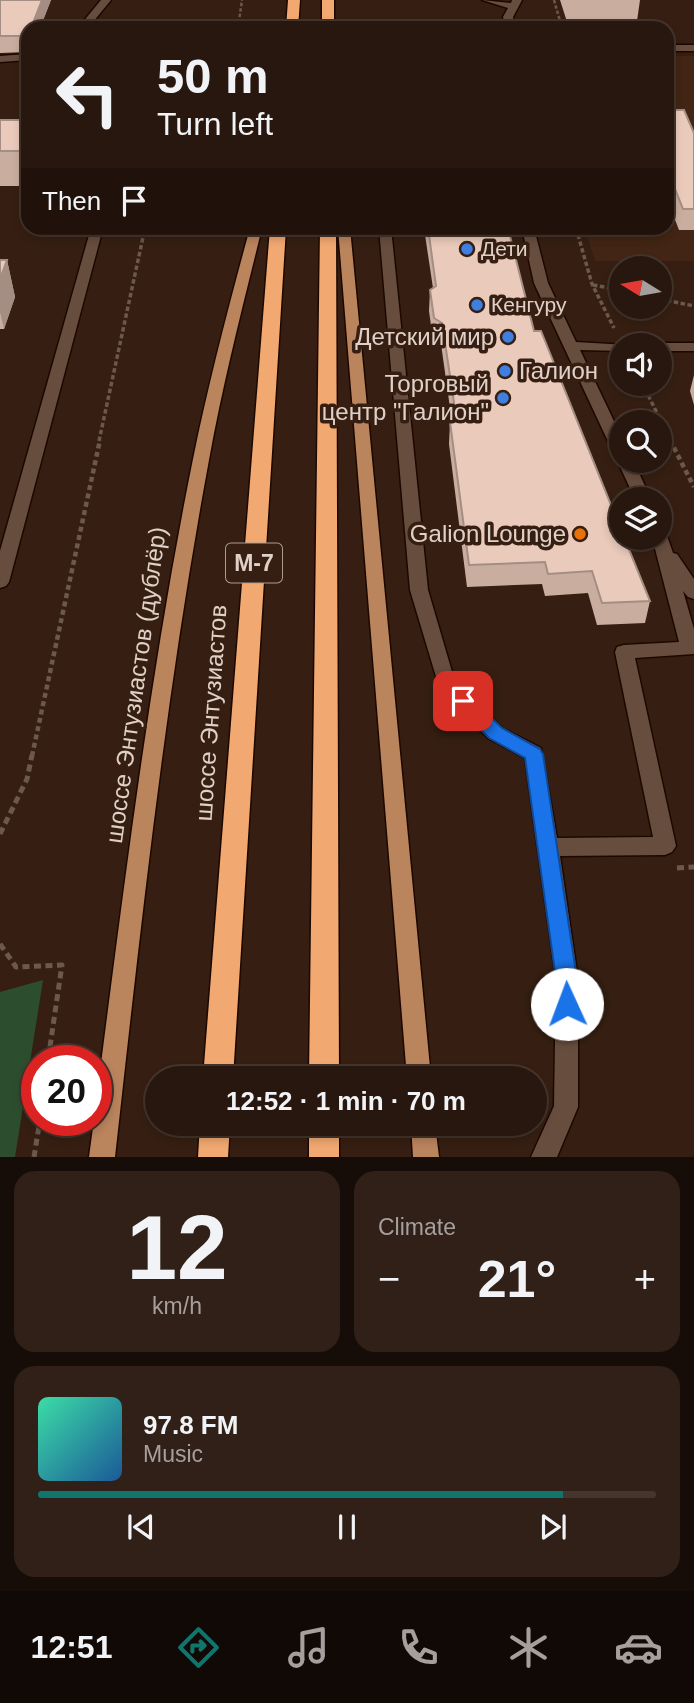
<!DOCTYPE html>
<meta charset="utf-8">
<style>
:root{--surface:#28170e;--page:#302017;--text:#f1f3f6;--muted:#a59f9e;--line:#44362e;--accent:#0f766e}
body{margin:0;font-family:Arial,sans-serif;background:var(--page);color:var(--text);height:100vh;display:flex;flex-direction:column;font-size:26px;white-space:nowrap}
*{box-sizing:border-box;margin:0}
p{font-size:23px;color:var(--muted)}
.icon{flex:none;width:38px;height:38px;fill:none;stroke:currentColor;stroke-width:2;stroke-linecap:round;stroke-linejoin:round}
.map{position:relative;height:1157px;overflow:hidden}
.details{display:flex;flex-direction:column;gap:14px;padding:14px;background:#160d08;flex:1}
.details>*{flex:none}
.top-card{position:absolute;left:21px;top:21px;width:653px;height:214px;border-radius:21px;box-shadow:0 4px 10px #0003,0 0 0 2px var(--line);background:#28170e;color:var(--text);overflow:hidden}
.needle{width:46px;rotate:281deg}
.tools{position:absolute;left:609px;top:256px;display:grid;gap:14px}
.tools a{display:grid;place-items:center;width:63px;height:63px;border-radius:50%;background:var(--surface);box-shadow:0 4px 10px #0003,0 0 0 2px var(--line);font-size:35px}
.speed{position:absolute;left:21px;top:1045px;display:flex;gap:14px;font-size:35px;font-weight:700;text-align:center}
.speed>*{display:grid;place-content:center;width:91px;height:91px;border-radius:50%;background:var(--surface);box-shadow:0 4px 10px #0003,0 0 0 2px var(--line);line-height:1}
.speed .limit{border:10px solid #d22;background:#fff;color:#111}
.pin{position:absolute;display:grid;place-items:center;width:60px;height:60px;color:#fff;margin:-30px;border-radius:14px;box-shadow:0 4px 10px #0006}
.me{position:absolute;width:77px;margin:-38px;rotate:358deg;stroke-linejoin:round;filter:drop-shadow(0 0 5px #0008)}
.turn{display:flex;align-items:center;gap:24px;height:147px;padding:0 21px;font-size:32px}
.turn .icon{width:91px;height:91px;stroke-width:2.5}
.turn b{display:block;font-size:49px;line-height:60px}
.then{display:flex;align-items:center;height:66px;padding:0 21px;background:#0003;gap:14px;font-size:26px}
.big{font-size:52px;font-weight:600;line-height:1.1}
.details .widget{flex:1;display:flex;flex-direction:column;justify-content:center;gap:10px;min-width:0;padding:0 24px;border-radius:21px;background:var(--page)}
.details .dial{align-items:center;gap:0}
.dial b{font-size:91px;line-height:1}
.song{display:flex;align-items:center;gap:21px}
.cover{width:84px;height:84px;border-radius:10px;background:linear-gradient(135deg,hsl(160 70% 55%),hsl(210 70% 35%))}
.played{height:7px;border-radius:4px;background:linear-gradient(90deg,var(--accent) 85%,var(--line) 85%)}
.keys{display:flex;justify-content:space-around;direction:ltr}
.heat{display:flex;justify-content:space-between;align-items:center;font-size:38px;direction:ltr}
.details .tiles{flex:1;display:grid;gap:14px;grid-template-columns:1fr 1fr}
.widget:last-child{grid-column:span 2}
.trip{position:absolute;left:145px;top:1066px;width:402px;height:70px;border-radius:35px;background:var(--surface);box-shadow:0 4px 10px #0003,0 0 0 2px var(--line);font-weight:600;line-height:70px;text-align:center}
.tab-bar{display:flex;height:112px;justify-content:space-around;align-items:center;background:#100906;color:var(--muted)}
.tab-bar .icon{width:49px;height:49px}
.tab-bar .selected{color:var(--accent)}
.tab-bar b{font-size:32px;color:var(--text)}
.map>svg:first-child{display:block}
</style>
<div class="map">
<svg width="694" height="1157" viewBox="0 0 694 1157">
<rect width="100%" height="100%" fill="#361f12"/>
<!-- built -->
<path fill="#422514" d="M667,56H694V261H595L585,228H667Z"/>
<!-- green -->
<path fill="#2c4e2e" d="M43,980L15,1157H0V992Z"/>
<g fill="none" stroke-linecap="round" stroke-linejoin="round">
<defs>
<path id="minor" d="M101,0H111L88,28H78Z
M482,0L511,3L512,0H522L513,17L515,28H505L503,17L508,8Z
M667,45H694V51H667Z
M28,54V60L0,62V56Z
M91,228H103L9,582L6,586L0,588V551Z
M379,228H391L428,590L455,682L502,728L541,748L557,838L653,837L615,652L617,647L624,645L679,642L652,537H660V531L666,533L673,553L677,554L694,579V599L688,597L683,591L694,629V654L635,658L676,846L672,852L665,855L560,856L578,979V1107L557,1157H531L554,1106L556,979L525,758L488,738L440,690L410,590Z
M522,228H534L548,283L576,342L627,345H621V351L580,350L621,436V460H633L651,499H635L617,460L619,457L613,452L534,283Z
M660,343H694V351H660V345H654Z"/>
<path id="major" d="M250,228H262C243,305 223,382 209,460C166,691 141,924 115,1157H89L94,1120H96V1102C124,887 150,672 193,459C209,381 229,305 250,228Z
M338,228H350L431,1078H407Z
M411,1124H435L439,1157H413Z"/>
<path id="highway" d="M288,0H300L298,28H286Z
M322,0H334V28H322Z
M270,228H286L233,1078H203Z
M320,228H336L339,1078H309Z
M200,1124H230L228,1157H198Z
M309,1124H339V1157H309Z"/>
</defs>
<!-- minor casing -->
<use href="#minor" stroke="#1d0800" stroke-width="3"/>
<!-- major casing -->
<use href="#major" stroke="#1d0800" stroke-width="3"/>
<!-- highway casing -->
<use href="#highway" stroke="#1d0800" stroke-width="3"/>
<!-- path-far3 -->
<path stroke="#6c584c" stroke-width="2.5" stroke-dasharray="3.5 2" stroke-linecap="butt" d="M554,0L562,28
M238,28L242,0"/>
<!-- path-far2 -->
<path stroke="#6c584c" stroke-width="3.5" stroke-dasharray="4.5 2.5" stroke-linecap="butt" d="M576,228L592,284L614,328
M593,285L621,290
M660,299L694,306
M642,383L671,441
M99,441L145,228"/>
<!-- path-far1 -->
<path stroke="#6c584c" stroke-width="4.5" stroke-dasharray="5 3.5" stroke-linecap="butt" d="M670,440L694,487
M32,756L100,440"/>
<!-- path -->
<path stroke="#6c584c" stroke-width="5" stroke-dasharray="7 4.5" stroke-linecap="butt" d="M0,834L27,779L32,755
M677,868L694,867
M0,944L16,967L62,965L48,1060
M34,1157L40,1120"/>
<!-- minor -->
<use href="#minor" fill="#674d3e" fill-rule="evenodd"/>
<!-- major -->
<use href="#major" fill="#ba845d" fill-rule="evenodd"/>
<!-- highway -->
<use href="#highway" fill="#f1a971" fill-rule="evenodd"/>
</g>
<!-- wall -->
<path fill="#c9aea0" d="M0,0H51L40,28H28V52L0,53Z
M560,0H640L636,28H569Z
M667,110L694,133V230H679L667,199Z
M0,120H28V186H0Z
M424,228H508L534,331L650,601L645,623L597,625L588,593L545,596L542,584L467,587L449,444L450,422H452L441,344L433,340L429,311L430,290L433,288Z
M0,260H7L15,297L4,329H0Z
M694,375V405L690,391Z"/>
<!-- shaded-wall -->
<path fill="#a48d82" d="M42,0H51L40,28H31Z
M7,260L15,297L4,329L0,312V279Z"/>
<!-- building -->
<path fill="#eacaba" stroke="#a48d82" stroke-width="2" d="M0,0H42L31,28H28V36H0Z
M667,110H684L694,133V209H683L667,169Z
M0,120H28V151H0Z
M428,228H508L534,331H541L621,530V537H624L650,601L602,603L592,571L548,574L545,562L469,565L450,422H457L442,323L434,318L430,290L436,286Z
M0,260H7L0,279Z"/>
<!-- route -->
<path fill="#1a73e8" stroke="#114b97" stroke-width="2" d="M463,694L469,696L502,728L540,749L543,754L577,979V1004L574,1011L567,1014L559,1011L556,1004V979L525,758L489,738L457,705L454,701L457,696Z"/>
<!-- markers -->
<g fill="#3f7fe0" stroke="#361f12" stroke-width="2.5">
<circle cx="467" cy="249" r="7"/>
<circle cx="477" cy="305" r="7"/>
<circle cx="508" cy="337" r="7"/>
<circle cx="505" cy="371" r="7"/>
<circle cx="503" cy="398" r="7"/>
</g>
<circle fill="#e8710a" stroke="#361f12" stroke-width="2.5" cx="580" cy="534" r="7"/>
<g text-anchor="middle" stroke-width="7" stroke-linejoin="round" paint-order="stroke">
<!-- far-poi labels -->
<g font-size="21" fill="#e0d0c7" stroke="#361f12" text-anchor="start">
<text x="481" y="256">Дети</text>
<text x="491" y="312">Кенгуру</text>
</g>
<!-- shield labels -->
<rect fill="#361f12" stroke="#ad9b91" stroke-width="2" x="226" y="543.5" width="56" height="39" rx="5"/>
<g font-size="23" font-weight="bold" fill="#e0d0c7">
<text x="254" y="571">М-7</text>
</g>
<!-- poi labels -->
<g font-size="24" fill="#e0d0c7" stroke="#361f12" text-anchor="end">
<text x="494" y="345">Детский мир</text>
<text x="519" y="379" text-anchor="start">Галион</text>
<text x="489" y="392">Торговый<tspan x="489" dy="28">центр "Галион"</tspan></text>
<text x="566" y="542">Galion Lounge</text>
</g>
<!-- street labels -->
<g font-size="24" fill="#e0d0c7" stroke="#361f12">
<text transform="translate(136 685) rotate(-82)" y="8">шоссе Энтузиастов (дублёр)</text>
<text transform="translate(211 713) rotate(-86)" y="8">шоссе Энтузиастов</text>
</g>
</g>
</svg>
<div class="tools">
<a><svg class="needle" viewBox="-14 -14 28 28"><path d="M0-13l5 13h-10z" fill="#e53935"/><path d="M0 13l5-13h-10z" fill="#a59f9e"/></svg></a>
<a><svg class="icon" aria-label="sound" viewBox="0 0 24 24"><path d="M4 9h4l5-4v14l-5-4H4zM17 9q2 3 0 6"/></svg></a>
<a><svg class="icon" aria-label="search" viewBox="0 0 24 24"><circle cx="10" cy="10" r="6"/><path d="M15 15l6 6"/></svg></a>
<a><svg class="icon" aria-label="layers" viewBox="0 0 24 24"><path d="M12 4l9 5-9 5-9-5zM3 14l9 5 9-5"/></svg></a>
</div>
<div class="speed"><div class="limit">20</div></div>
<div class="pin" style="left:463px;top:701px;background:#d93025"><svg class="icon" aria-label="arrive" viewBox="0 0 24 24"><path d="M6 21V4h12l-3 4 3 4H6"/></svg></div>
<svg class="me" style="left:567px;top:1004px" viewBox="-20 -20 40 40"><circle r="19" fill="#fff"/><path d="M0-13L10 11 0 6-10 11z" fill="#1a73e8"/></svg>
<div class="trip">12:52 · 1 min · 70 m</div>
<div class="top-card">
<div class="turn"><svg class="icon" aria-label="left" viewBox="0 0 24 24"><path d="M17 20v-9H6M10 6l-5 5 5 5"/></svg><div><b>50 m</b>Turn left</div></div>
<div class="then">Then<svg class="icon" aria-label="arrive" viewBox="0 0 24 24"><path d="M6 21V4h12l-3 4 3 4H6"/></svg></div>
</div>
</div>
<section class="details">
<div class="tiles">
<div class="widget dial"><b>12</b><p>km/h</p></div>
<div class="widget"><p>Climate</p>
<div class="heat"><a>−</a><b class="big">21°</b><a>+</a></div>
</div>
<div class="widget">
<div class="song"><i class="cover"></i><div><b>97.8 FM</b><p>Music</p></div></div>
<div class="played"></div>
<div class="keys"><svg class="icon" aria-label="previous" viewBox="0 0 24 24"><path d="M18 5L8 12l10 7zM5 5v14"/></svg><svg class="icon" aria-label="pause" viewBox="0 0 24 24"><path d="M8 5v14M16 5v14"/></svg><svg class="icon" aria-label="next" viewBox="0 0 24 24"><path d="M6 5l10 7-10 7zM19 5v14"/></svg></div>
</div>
</div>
</section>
<nav class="tab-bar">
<b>12:51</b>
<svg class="icon selected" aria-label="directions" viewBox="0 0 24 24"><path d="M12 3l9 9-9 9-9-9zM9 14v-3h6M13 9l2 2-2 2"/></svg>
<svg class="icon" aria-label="music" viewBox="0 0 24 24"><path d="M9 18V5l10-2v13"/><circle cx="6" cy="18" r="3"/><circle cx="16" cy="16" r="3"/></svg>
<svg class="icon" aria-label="phone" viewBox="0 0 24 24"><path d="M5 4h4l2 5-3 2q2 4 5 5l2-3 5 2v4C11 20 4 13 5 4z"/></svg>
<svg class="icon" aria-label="climate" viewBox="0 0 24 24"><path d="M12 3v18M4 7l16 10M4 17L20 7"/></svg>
<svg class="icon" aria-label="car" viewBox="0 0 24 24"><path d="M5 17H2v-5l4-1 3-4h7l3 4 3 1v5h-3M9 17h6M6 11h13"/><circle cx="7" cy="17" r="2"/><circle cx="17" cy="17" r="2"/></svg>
</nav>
